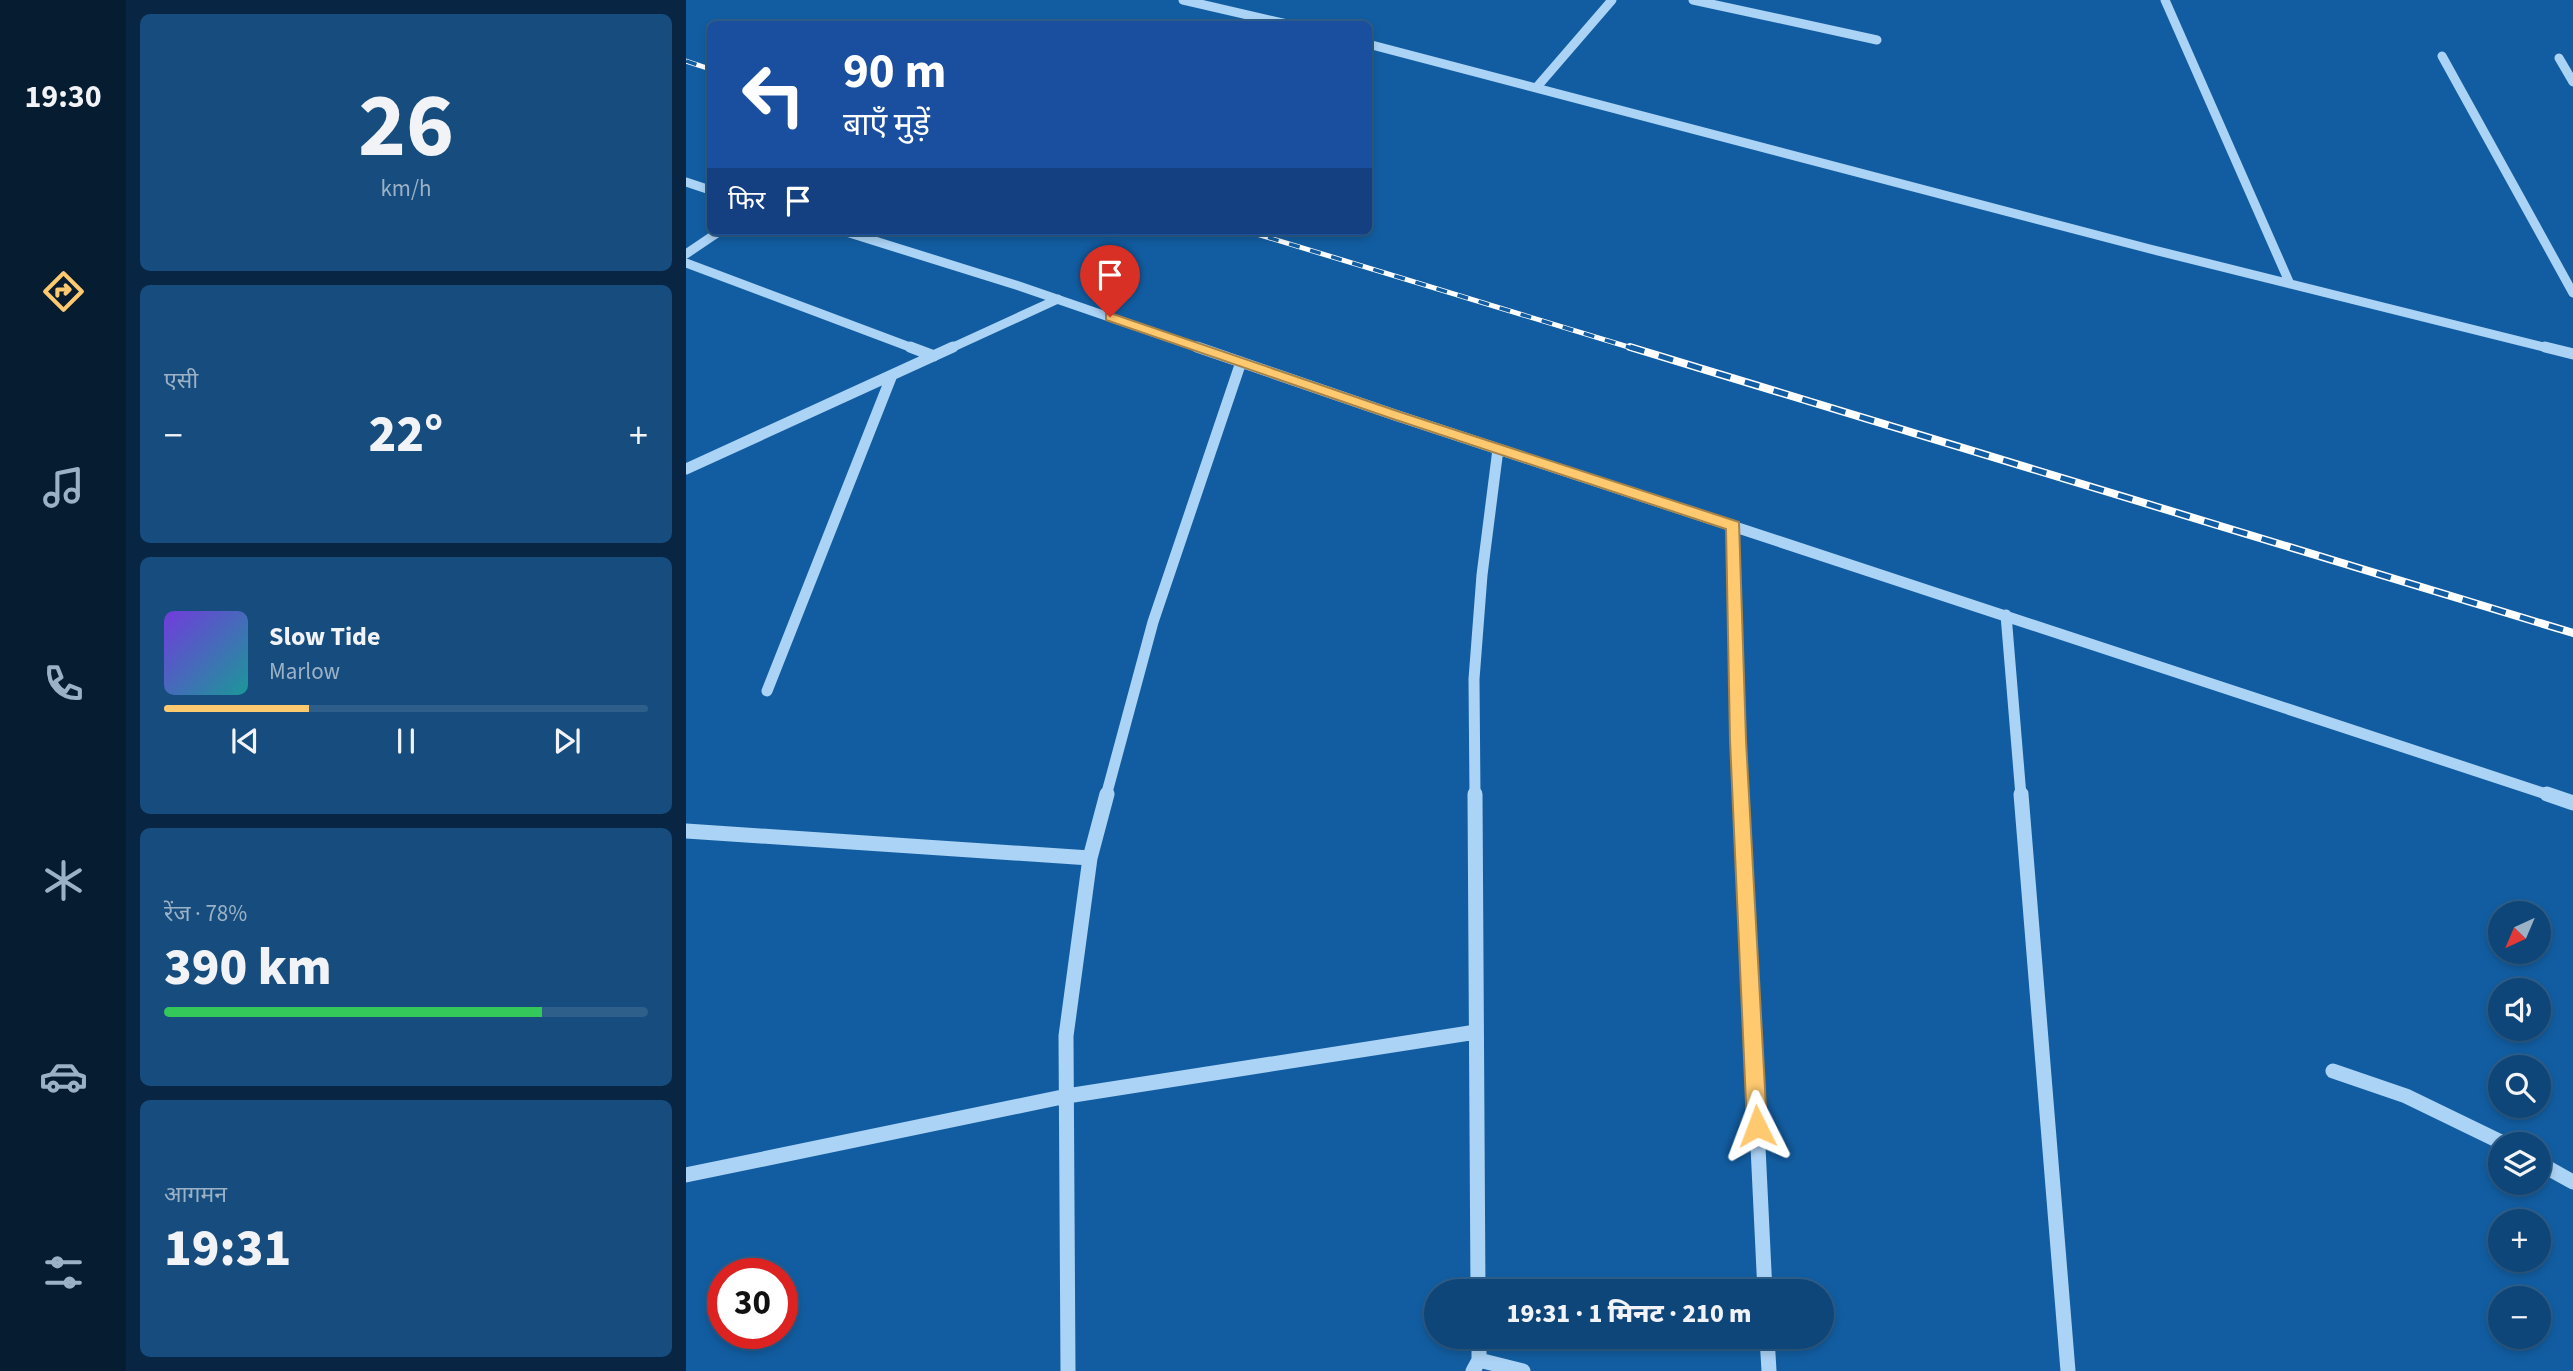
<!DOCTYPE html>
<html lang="hi">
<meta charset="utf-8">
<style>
:root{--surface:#0e4679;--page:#174d7e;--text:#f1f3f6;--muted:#9bb1c6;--line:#2e5e8a;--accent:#ffc96f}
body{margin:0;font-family:"Source Sans 3","Noto Sans Devanagari",sans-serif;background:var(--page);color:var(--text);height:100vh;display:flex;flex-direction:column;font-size:26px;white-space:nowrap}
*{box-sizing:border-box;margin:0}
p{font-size:23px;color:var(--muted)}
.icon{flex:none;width:38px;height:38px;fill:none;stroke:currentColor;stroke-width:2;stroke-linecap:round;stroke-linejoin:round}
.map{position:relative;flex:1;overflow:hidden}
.panel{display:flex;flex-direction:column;gap:14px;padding:14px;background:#082643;width:560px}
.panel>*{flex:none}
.hud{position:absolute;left:21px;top:21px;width:665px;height:214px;border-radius:10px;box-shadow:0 4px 10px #0003,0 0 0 2px var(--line);background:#1a4fa0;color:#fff;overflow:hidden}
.needle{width:46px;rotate:224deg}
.fabs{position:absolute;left:1802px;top:901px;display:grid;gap:14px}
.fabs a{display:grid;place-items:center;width:63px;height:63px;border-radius:50%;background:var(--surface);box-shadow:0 4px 10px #0003,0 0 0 2px var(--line);font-size:35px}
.speed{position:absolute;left:21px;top:1258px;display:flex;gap:14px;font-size:35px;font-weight:700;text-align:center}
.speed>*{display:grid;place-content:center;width:91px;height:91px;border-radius:50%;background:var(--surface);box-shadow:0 4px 10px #0003,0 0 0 2px var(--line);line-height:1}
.speed .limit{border:10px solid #d22;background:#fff;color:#111}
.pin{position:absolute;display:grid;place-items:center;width:60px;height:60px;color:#fff;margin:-72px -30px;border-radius:50% 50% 50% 0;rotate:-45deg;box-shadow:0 0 7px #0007}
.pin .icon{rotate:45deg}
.me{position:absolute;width:77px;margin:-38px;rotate:357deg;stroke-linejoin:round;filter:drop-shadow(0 0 5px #0008)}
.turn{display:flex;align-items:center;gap:24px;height:147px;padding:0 21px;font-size:32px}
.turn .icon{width:91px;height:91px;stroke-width:2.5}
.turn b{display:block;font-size:49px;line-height:60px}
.then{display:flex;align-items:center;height:66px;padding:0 21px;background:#0003;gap:14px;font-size:26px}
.big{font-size:52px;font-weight:800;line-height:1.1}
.panel .widget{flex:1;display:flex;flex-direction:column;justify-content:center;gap:10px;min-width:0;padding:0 24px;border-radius:10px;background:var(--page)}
.panel .dial{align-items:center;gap:0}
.dial b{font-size:91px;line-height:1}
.song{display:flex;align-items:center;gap:21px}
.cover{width:84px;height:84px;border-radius:10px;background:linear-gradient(135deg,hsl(260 70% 55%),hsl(180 70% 35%))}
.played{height:7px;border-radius:4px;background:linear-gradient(90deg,var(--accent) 30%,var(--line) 30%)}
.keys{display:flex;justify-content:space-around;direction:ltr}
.heat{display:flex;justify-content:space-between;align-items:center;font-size:38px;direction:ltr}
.charge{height:10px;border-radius:5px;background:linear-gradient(90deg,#34c759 78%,var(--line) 0)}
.trip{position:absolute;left:738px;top:1279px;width:410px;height:70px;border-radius:35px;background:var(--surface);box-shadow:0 4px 10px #0003,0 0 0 2px var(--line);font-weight:800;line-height:70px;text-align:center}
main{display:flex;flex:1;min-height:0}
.menu{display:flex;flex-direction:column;width:126px;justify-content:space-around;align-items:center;background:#061c30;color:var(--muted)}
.menu .icon{width:49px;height:49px}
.menu .active{color:var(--accent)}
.menu b{font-size:32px;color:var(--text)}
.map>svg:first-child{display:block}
</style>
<main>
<nav class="menu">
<b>19:30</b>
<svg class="icon active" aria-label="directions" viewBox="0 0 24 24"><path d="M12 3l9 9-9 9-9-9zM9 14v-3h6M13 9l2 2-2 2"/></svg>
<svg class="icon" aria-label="music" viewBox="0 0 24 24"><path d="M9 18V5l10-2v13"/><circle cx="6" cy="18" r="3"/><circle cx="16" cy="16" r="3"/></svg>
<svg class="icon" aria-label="phone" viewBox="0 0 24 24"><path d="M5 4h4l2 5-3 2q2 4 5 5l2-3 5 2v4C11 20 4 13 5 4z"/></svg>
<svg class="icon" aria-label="climate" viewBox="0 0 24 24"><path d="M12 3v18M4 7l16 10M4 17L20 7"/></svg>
<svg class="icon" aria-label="car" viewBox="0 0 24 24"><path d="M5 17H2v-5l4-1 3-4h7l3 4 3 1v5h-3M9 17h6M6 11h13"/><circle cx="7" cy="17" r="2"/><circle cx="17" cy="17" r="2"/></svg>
<svg class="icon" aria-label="filters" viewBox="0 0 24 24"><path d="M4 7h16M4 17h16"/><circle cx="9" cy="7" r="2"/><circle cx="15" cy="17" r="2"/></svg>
</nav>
<section class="panel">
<div class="widget dial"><b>26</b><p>km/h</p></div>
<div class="widget"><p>एसी</p>
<div class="heat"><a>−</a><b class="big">22°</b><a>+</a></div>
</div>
<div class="widget">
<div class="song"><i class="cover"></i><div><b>Slow Tide</b><p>Marlow</p></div></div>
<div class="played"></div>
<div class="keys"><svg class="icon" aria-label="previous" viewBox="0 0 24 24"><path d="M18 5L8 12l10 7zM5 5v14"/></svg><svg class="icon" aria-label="pause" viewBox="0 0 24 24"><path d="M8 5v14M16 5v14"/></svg><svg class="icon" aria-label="next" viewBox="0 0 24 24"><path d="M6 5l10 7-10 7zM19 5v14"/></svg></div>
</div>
<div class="widget"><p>रेंज · 78%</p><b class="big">390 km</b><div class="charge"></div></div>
<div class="widget"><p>आगमन</p><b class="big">19:31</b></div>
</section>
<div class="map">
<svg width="1887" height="1371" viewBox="0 0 1887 1371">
<rect width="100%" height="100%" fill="#125da1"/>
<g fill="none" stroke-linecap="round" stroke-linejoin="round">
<!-- minor-far2 -->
<path stroke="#abd3f5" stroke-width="9" d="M497,0L601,24
M1007,0L1191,40
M1479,0L1604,284
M682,44L1464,249L1866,349
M1756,56L1887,293
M1873,58L1887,82
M850,88L926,0
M0,182L24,190
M157,231L333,286L516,349
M0,254L34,231
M0,263L229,349
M263,349L372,299"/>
<!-- minor-far1 -->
<path stroke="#abd3f5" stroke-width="11" d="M224,347L248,356
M511,347L709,415L1866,796
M1859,347L1887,354
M0,469L267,347
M1048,526L1055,796
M1320,615L1335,796
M81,691L206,375
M420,796L467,622L555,362
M789,796L788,679L796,575L812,449"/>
<!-- minor -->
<path stroke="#abd3f5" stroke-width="15" d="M789,794L792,1292
M1055,794L1079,1292
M1335,794L1382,1371
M1861,794L1887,803
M0,831L404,858
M1647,1071L1720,1096L1819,1144
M1853,1163L1887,1182
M0,1175L381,1096L790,1032
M1081,1337L1083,1371
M793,1360L837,1371
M382,1371L380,1036L404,858L421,794
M787,1371L793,1360V1337"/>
<defs>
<path id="rail-far1" d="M0,61L24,69
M561,231L949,349"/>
<path id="rail" d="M944,347L1887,633"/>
</defs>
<!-- rail-far1 casing -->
<use href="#rail-far1" stroke="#fff" stroke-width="5"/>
<!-- rail casing -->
<use href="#rail" stroke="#fff" stroke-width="8"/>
<!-- rail-far1 -->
<use href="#rail-far1" stroke="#125da1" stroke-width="3.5" stroke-dasharray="11" stroke-linecap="butt"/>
<!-- rail -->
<use href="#rail" stroke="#125da1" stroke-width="5" stroke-dasharray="15" stroke-linecap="butt"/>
</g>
<!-- route -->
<path fill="#ffc96f" stroke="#a68348" stroke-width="2" d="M424,313L714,412L1053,522L1060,740L1081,1126L1078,1133L1071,1136L1064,1133L1061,1126L1044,740L1040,529L704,418L420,320V314Z"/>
</svg>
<div class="fabs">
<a><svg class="needle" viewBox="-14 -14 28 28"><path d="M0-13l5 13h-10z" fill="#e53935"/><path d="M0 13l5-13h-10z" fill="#9bb1c6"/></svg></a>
<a><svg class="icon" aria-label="sound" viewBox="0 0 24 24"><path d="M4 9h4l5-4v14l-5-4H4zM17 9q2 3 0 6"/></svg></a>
<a><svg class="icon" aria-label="search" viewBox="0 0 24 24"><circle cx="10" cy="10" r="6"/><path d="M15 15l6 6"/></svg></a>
<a><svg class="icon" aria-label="layers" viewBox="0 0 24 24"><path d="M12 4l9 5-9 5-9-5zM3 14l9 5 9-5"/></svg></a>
<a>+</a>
<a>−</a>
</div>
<div class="speed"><div class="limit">30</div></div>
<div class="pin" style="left:424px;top:317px;background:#d93025"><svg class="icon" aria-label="arrive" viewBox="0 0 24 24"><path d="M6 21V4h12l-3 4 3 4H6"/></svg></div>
<svg class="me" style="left:1071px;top:1126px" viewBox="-20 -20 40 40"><path d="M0-17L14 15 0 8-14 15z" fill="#ffc96f" stroke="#fff" stroke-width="4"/></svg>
<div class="trip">19:31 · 1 मिनट · 210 m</div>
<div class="hud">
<div class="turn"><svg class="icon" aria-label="left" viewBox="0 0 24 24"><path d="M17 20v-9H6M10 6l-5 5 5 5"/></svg><div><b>90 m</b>बाएँ मुड़ें</div></div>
<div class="then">फिर<svg class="icon" aria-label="arrive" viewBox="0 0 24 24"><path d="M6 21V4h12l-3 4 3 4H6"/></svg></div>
</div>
</div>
</main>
